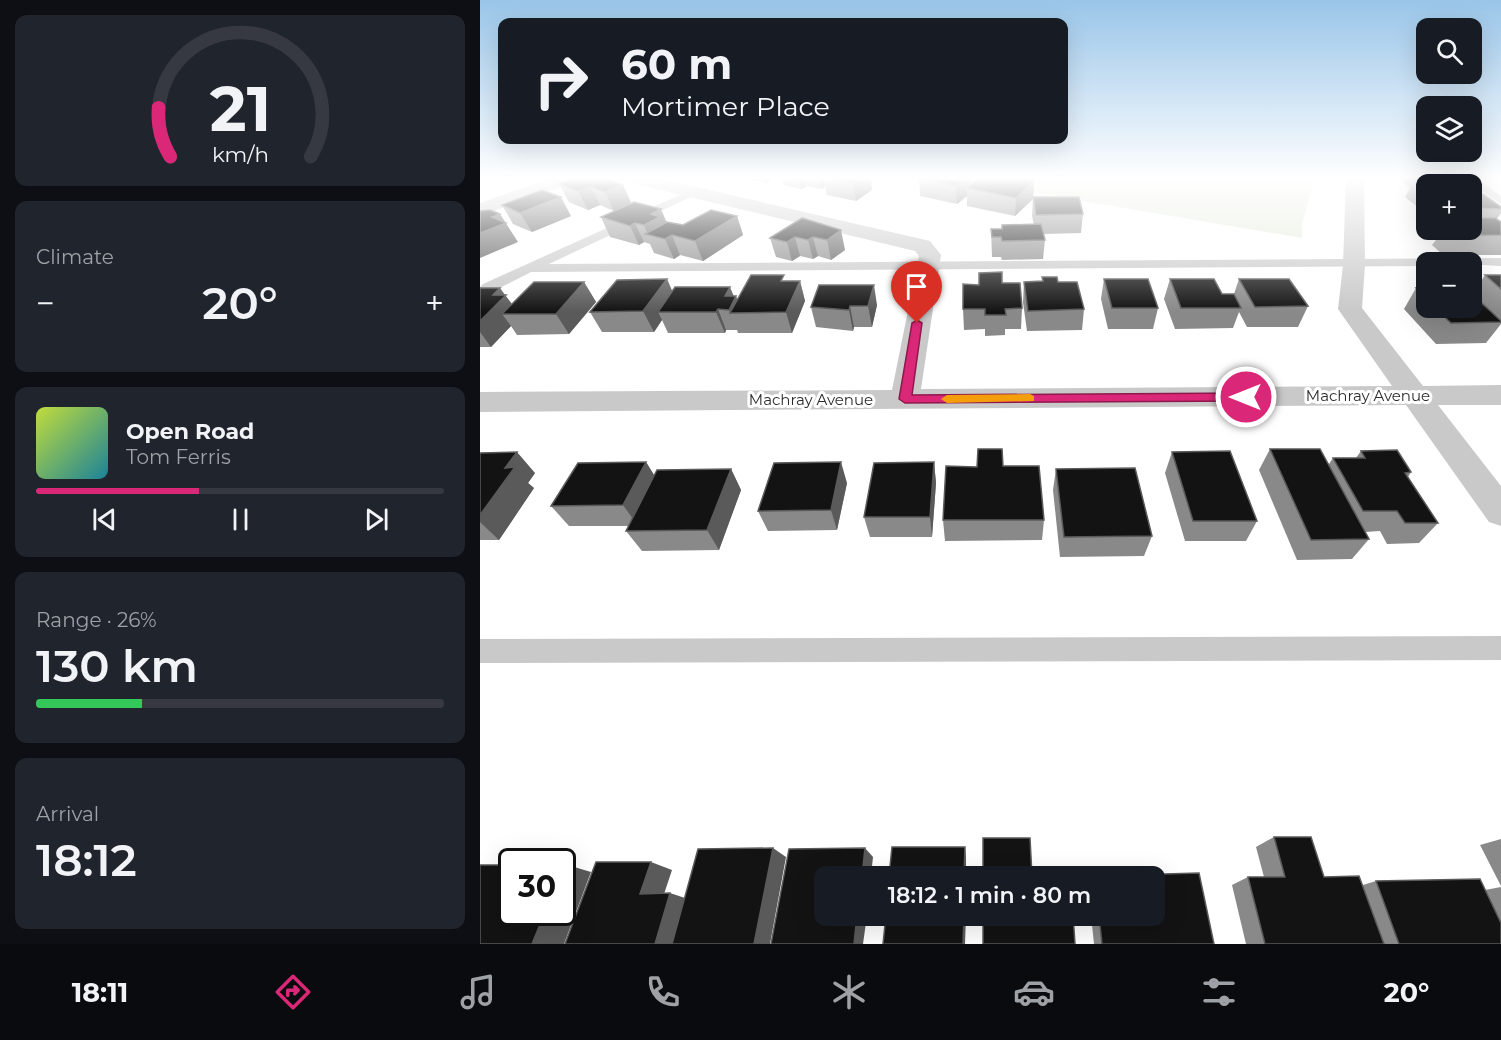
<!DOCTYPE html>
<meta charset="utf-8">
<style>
:root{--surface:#171b24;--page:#20242c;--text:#f1f3f6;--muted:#9ea1a6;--line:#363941;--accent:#db2777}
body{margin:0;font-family:Montserrat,sans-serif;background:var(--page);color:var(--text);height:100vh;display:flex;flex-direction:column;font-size:22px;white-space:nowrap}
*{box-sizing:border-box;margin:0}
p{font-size:20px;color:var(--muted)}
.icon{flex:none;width:33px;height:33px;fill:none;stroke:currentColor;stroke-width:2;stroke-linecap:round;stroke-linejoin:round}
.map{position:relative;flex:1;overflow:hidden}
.panel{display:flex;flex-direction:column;gap:15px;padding:15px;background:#0d0f14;width:480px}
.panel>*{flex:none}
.top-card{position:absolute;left:18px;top:18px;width:570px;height:126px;border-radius:12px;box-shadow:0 6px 24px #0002;background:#171b24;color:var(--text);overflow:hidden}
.tools{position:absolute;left:936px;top:18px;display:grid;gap:12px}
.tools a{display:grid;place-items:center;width:66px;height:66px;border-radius:12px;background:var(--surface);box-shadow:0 6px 24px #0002;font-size:30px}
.speed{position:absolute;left:18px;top:848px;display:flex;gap:12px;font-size:30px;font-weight:700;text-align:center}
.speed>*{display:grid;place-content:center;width:78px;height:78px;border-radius:50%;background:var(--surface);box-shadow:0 6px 24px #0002;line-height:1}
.speed .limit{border:3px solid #111;border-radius:9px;background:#fff;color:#111}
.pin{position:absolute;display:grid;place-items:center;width:51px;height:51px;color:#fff;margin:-62px -26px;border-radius:50% 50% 50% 0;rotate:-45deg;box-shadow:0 0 6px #0007}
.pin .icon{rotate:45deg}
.me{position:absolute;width:66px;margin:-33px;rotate:270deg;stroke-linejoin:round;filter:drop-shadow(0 0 4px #0008)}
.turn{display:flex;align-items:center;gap:21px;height:126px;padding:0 24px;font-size:27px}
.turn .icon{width:78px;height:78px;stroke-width:2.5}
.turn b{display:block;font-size:42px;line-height:51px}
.big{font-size:45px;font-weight:600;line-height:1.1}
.panel .tile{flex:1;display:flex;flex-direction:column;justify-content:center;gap:9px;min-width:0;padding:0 21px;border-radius:12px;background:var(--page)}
.panel .dial{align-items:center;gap:0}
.dial svg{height:156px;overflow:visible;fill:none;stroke:var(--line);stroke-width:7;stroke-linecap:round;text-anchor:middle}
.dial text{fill:var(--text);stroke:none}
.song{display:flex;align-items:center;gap:18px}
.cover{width:72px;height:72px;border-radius:9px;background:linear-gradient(135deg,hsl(70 70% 55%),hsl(190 70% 35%))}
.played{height:6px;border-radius:3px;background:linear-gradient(90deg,var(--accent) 40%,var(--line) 40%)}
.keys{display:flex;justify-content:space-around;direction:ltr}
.heat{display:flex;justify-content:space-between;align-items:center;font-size:33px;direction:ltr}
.charge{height:9px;border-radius:4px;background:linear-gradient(90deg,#34c759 26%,var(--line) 0)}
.trip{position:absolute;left:334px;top:866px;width:351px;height:60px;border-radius:12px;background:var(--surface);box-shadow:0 6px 24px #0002;font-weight:600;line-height:60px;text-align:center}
.dock{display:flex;height:96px;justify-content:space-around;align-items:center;background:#090b0e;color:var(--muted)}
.dock .icon{width:42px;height:42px}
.dock .active{color:var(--accent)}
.dock b{font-size:27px;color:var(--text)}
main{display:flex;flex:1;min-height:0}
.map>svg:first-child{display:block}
</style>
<main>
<section class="panel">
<div class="tile dial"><svg viewBox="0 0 100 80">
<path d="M14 69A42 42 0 1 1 86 69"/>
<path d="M14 69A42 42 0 0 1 8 44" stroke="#db2777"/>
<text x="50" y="56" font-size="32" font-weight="700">21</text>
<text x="50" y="72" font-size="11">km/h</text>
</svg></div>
<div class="tile"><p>Climate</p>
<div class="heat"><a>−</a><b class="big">20°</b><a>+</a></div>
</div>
<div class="tile">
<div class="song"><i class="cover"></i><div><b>Open Road</b><p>Tom Ferris</p></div></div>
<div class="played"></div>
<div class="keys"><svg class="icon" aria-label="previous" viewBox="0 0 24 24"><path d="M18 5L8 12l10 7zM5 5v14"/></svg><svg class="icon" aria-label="pause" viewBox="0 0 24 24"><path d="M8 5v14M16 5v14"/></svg><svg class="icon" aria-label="next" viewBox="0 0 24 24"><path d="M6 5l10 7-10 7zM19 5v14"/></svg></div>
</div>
<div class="tile"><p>Range · 26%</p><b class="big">130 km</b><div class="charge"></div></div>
<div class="tile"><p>Arrival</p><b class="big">18:12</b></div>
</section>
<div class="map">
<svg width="1021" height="944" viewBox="0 0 1021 944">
<rect width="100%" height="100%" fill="#fff"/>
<!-- green -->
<path fill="#e3ead9" d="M474,179H834L822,224V238Z"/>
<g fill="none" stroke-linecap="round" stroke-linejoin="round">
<!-- service -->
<path fill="#c9c9c9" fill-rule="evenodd" d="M986,179H998L1021,196V204Z
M213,189L219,192L217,194L69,264L1021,258V266L946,262V266L51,272L0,298V287L3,284Z
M1021,636V660L0,663V639Z"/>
<!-- minor -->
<path fill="#c9c9c9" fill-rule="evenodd" d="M68,179H95L92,183L0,216V203Z
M148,179H182L450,241L461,255L441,389L912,386L858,309L863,265L866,179H884L885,265L882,308L943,386L1021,385V405H958L1021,486V526L1009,522L926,405L0,412V392L412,390L439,256L435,251L151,183Z"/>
</g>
<!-- wall -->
<path fill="#898989" d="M269,179H292L286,183Z
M302,179H391L392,190L376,201L347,195L345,186L342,189L327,186L322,189L303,185Z
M439,179H491V184L554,181L553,199L535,216L487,206V196L477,204L440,196Z
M920,179H967L946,184V219L939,212L941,208H939L925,197L930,188Z
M79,184L143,185L151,203L187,222L203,225L257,216L263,235L223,261L200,255L194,259L174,253L170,244L164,242L159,245L130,237L121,217L144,206L134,211L120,205L108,210L89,202Z
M992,194L1021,207V213L1017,219L1021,222V255H963L952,245L956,240L953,238L958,230H992Z
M553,197L603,214L601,233L563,234L565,240L563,259L522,260L521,257H512L511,229H522L554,225L552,216Z
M22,205L91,216L52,232L33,224Z
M322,218L365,250L351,260L338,256L333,259L320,256L312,261L296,257L290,238Z
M1005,275H1021V324L1006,343L956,344L924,309L936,288H946V308H992V295Z
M562,277L578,282L604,309L602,330L547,331L543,302L544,282L562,281Z
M187,279L192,291L253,296L257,299L306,281H320L325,301L312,333H258L257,330H246L245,333H188L182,320L174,332H122L110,312Z
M624,279L678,308L673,329H628L621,299Z
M690,279L742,294H754L759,279L828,306L818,327H767L759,312L753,328L695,329L684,299Z
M104,282L116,302L89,334L37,335L31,326L11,347H0V288L25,295L32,304Z
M522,283L542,308L541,329H525V335L505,336V329L484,330L483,309Z
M397,305L392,327H374L373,331L336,327L331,307Z
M790,449L849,464L853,458H876L881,451L931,472L928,477L958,523L939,543L907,544L900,531L885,532L889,539L872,559L817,560L779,470Z
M692,452L777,521L766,541H705L685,473Z
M0,453L55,473L48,483L54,488L19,540H0Z
M166,462L174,475L251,469L261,490L239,550L162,551L146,531L149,526H89L71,506Z
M454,462L456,483L452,537H390L384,517Z
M523,466L564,520L562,540L465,541L463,520Z
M576,469L672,536L664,556L580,557L573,490Z
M367,483L357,530L288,531L278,511Z
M794,837L844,877L883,885L896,881L1005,890L1021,887V944H766L752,885L768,877H784L776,847Z
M1021,839V886L1000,845Z
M611,915H675L734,944H614Z"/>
<!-- shaded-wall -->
<path fill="#5a5a5a" d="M285,179H292L286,183Z
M319,179H325L327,186L322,189Z
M340,179H344L345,186L342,189Z
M378,179H391L392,190L376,201L373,183Z
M484,179H491V188H487V196L477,204L476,186Z
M554,181L553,199L535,216L536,198Z
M143,185L151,203L134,211L125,192Z
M111,187L120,205L108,210L98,191Z
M81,197L91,216L52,232L40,213Z
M181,209L189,228L168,235L164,225L171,214Z
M20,214L38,242L0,258V233L12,217Z
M257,216L263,235L223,261L215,241Z
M155,223L164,242L159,245L150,226Z
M361,230L365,250L351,260L347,240Z
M192,235L200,255L194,259L185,239Z
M315,237L320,256L312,261L307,242Z
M333,237L338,256L333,259L328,240Z
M187,279L196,300L178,312L182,320L174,332L163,311Z
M320,281L325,301L312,333L306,312Z
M104,282L116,302L89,334L76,314Z
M394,285L397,305L392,327L388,306Z
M250,287L255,299L256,296L262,312L250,313L245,296Z
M20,288L39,314H22L31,326L11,347L0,332V321L13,295Z
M370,306L374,327L373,331L369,310Z
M238,309L246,330L245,333L236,312Z
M37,452L55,473L48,483L54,488L19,540L0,522V515L25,468Z
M166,462L179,483L158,526L143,505Z
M361,462L367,483L357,530L351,510Z
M454,462L456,483L452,537L450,517Z
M251,469L261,490L239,550L227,530Z
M485,847L486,856V876H484Z
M293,848L306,857L290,944H274Z
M385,848L393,857L391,876H382Z
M171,862L192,870L182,900L160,894Z
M84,864L111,872L84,944H52L65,912H82V868Z
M190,893L211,900L199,944H175Z
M377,915H387L383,944H374Z
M484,915H486L485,944H483Z"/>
<!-- building -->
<path fill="#131313" stroke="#5a5a5a" stroke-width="1.5" d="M92,179H126L143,185L125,192L111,187L98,191L79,184Z
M355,179H378L373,183Z
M445,179H484L476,186Z
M497,179H545L554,181L536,198L487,188Z
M935,179H967L974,184H946V188Z
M62,190L81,197L40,213L22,205Z
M992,194H1003L1021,207V209L992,208Z
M553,197H599L603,214L556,215Z
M154,202L181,209L171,214L180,217L164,225L155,223L150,226L121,217Z
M10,210L20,214L12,217L26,223L0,233V211Z
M231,210L257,216L215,241L192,235L185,239L165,234L187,222L203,225Z
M322,218L361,230L347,240L333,237L328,240L315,237L307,242L290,238Z
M992,218H1015L1021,222V235L975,236L968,230H992Z
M561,224L565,240L522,241L521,237H512L511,229H522V225Z
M522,272V283H540L542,308L525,309L526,315H505V309H483V284L499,285V273Z
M271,275H304L301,281H320L306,312L250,313Z
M1005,275H1021V289Z
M562,277H577L578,282H597L604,309L548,311L544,282L563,281Z
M187,279L163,311L110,312L137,280Z
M624,279H668L678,308H632Z
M690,279H734L742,294H754L761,308H701Z
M759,279H809L828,306L775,307Z
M54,282H104L76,314H22Z
M339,285H394L388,306H370L369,310L331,307Z
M195,287H250L245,296H256L249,310L238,309L236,312H178Z
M0,288H20L13,295H26L0,321Z
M936,288H946V299Z
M992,294L1021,321V322L971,323L955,308H992Z
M498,449H522L523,466H559L564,520H463L466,466L497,467Z
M790,449H840L889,539L831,540Z
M917,450L931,472L925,473L958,523H925L917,511H883L853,458H885L881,451Z
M750,451L777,521H713L692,452Z
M37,452L25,468L35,467L0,515V453Z
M166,462L143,505L71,506L98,463Z
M361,462L351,510L278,511L294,463Z
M454,462L450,517H384L394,463Z
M655,468L672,536L584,537L576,469Z
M251,469L227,530L146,531L177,470Z
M794,837H831L844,877L879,876L904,944H785L768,877H805Z
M503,838H550L552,876H503Z
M412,847H485L484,876H409Z
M293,848L274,944H192L218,849Z
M385,848L382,876H345V915H377L374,944H291L309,849Z
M116,862H171L160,894L190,893L175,944H85Z
M0,865H32V912H65L52,944H0Z
M719,873L734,944H622L619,915H675V876H614Z
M1000,879L1021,923V944H919L896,881Z
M406,915H484L483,944H403Z
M503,915H593L595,944H503Z"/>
<!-- sky -->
<linearGradient id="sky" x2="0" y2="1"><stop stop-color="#99c5e9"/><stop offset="0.57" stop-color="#fff"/><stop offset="1" stop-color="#fff" stop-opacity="0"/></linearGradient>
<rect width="1021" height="312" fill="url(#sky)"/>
<!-- route -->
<path fill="#db2777" stroke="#8e194d" stroke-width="1.5" d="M437,320L442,323L432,395L766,393L772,397L766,401L425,403L419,399L432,323Z"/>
<!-- slow -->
<path fill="#f59e0b" d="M550,394L554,396V401L467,403L461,399L467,395Z"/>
<g text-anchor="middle" stroke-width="6" stroke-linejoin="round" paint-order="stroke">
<!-- street labels -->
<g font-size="15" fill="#2c2c2c" stroke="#fff">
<text x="888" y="401">Machray Avenue</text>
<text x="331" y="405">Machray Avenue</text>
</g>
</g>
</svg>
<div class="tools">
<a><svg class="icon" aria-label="search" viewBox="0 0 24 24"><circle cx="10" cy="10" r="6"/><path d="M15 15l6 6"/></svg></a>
<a><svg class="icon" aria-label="layers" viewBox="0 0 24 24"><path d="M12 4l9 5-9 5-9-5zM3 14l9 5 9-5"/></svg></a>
<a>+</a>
<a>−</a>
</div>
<div class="speed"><div class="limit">30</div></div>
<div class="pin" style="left:437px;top:323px;background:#d93025"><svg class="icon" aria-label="arrive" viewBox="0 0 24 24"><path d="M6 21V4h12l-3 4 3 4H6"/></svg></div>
<svg class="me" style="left:766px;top:397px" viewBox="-20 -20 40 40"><circle r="17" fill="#db2777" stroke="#fff" stroke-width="3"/><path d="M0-11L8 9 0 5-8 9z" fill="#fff"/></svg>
<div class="trip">18:12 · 1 min · 80 m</div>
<div class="top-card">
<div class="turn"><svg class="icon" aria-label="right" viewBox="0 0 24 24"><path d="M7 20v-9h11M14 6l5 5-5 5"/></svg><div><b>60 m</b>Mortimer Place</div></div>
</div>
</div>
</main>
<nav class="dock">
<b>18:11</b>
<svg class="icon active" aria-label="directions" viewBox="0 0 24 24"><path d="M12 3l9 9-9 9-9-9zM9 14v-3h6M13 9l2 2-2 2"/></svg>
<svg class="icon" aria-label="music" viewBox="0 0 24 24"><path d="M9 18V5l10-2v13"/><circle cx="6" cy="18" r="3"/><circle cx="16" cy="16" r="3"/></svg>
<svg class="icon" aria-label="phone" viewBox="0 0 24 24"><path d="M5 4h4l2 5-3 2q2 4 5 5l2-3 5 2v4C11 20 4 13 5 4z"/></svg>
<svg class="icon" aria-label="climate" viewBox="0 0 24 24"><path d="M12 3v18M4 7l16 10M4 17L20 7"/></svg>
<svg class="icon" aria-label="car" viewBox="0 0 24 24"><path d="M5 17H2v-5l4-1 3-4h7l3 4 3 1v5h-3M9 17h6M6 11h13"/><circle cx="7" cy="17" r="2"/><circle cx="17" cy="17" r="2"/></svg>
<svg class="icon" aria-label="filters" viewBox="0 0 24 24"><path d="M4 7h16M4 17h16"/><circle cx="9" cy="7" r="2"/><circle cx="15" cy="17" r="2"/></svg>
<b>20°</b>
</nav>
